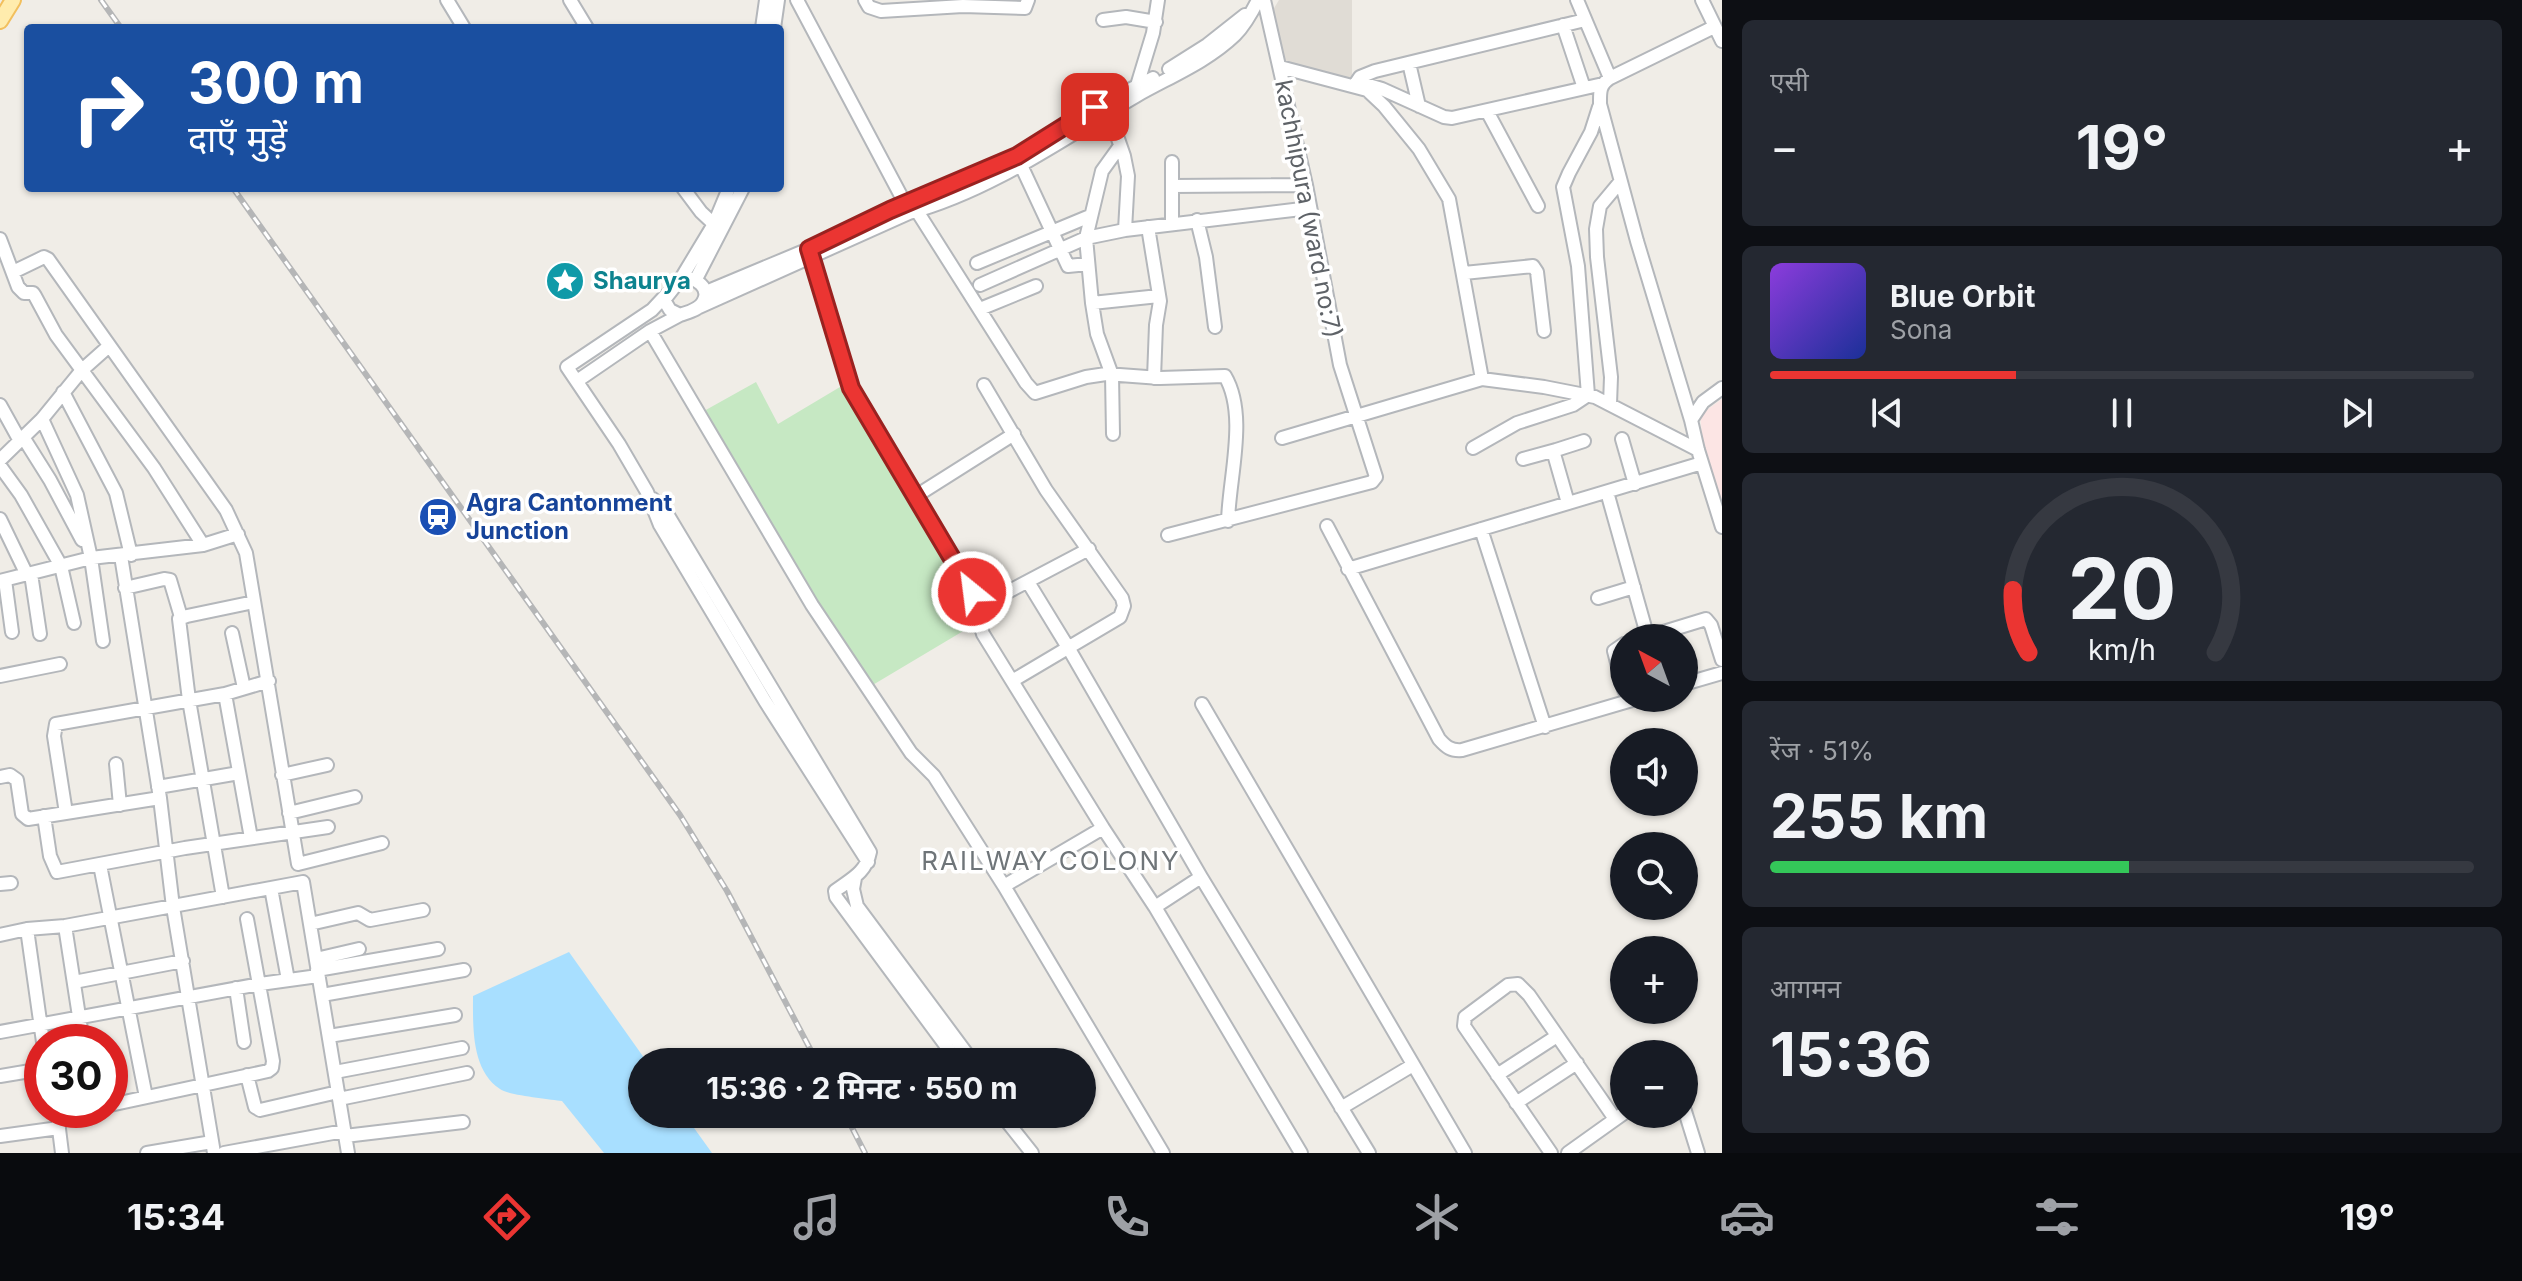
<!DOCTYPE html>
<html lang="hi">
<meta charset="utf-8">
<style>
:root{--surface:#171b24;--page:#242831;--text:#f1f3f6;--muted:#9ea1a6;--line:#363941;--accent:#eb3532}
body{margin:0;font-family:Inter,"Noto Sans Devanagari",sans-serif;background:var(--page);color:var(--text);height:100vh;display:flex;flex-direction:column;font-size:30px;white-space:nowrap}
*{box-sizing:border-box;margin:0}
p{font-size:26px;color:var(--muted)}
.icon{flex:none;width:44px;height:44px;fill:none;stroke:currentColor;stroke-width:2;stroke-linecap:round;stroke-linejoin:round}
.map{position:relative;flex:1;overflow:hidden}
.panel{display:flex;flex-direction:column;gap:20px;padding:20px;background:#0d0f14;width:800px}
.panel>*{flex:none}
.guide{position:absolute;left:24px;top:24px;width:760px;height:168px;border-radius:8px;box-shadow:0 2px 6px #0004;background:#1a4fa0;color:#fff;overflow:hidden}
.needle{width:52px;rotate:319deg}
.tools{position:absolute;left:1610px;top:624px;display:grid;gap:16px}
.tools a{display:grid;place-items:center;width:88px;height:88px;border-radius:50%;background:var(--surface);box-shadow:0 2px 6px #0004;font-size:40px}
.speed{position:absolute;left:24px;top:1024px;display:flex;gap:16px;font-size:40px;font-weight:700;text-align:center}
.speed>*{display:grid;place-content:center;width:104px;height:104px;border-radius:50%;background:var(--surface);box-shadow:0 2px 6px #0004;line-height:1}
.speed .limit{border:12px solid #d22;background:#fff;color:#111}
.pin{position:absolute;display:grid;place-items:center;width:68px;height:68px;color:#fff;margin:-34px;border-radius:16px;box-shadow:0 4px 12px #0006}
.me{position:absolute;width:88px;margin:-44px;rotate:331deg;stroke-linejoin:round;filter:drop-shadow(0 0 6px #0008)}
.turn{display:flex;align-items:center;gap:28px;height:168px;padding:0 32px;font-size:36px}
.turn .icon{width:104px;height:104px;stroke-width:2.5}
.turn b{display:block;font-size:56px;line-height:68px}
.big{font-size:60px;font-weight:700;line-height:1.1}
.panel .tile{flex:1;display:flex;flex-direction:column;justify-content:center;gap:12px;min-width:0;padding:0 28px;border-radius:12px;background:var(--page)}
.panel .dial{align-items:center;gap:0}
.dial svg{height:208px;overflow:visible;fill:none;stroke:var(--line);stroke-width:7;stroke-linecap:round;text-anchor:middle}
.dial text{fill:var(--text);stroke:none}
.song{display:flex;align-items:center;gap:24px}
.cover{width:96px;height:96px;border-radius:12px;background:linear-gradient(135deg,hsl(270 70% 55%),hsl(230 70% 35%))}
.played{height:8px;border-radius:4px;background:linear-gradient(90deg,var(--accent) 35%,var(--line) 35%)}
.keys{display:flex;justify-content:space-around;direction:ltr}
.heat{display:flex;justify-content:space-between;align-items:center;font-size:44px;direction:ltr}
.charge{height:12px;border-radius:6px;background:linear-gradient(90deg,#34c759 51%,var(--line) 0)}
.trip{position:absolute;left:628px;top:1048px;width:468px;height:80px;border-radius:40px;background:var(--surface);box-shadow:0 2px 6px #0004;font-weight:700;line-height:80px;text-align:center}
.dock{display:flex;height:128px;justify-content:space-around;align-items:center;background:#090b0e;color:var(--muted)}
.dock .icon{width:56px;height:56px}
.dock .current{color:var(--accent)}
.dock b{font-size:36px;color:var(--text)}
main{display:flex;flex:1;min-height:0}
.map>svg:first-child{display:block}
</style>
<main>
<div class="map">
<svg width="1722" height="1153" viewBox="0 0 1722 1153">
<rect width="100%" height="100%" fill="#f0ede7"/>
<!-- education -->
<path fill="#e0dcd5" d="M1279,0H1352V85L1280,67L1268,18Z"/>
<!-- medical -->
<path fill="#fce5e4" d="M1722,399V516L1705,459L1700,415Z"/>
<!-- green -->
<path fill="#c6e8c3" d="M756,382L778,424L840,387L973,604L975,624L871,686L809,593L704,411Z"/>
<!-- water -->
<path fill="#a8dfff" d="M569,952L647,1062H642V1114H684L712,1153H604L562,1101C549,1099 507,1095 500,1089C471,1070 473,1026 473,996Z"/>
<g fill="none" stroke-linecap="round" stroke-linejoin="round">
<defs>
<path id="minor" d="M447,0L464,28
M570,0L587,28
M797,0L908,209
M865,0L869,7L881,11L963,6L1025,8L1028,0
M1577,0L1610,78
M1702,0L1722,41
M1103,20L1126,17L1156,22
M1563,25L1584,88
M762,28L766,0
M774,28L778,0
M1409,63L1419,106
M1280,67L1367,90L1384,106L1419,149L1449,199L1482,379
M1169,69L1207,45L1245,15
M1365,84L1382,89L1444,117L1452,118L1603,84
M1354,86L1360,77L1375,71L1585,20
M1136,89L1153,33L1158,0
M1487,111L1538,206
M1109,113L1124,156L1128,176L1125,230
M1019,161L1068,266L1088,264
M1172,162V224
M1172,186L1306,185
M683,188L701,212L718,228
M917,211L1026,383L1035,393L1086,377L1106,374L1160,378L1225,376C1248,415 1229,477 1228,521
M1197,220L1206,257L1215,327
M1148,227L1160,301L1156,325L1154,378
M0,239L18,287L24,293H33L35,296L56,335L154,468L203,545
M809,249L851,388L965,578L979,607V621L983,634L1103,828L1155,907L1301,1153
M977,263L1090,216
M13,272L44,257L48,259L226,510L246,553L298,864L382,843
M1464,273L1533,266L1537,272L1544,331
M682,277C695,277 712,288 703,302C699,310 688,312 680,315L670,310L664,300Z
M682,277L714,224L729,188
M696,279L743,188
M980,285L1086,238L1125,230L1310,208
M706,292L809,249L939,188L990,169L1017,156L1095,107L1153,78
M665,296L652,310L567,367L619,444L647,492L660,525L765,701L868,862
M1092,303L1159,296
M697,308L909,213C993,190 1062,139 1136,96C1169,77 1207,62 1235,35C1244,26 1252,12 1258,0
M980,309L1036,286
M650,331L812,605L911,753L934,776L1004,886L1163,1153
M577,381L650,331L680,315
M984,385L1046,490L1122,598L1124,606L1120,617L1012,681
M1722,388L1703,402L1691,420L1698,450L1722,527
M63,392L116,493L131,555
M1610,404L1611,377L1597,257L1596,229L1600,206L1620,182
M0,405L20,441
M42,419L77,495L91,558L103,641
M1691,420L1637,241L1600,104C1600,93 1599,85 1610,78L1714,27
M1113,434L1112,375L1097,334L1092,303L1086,238L1102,171L1120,146
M23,437L50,480L82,540
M1282,438L1482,379L1544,387L1595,397L1698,450
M1622,439L1635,484
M1473,448L1517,423L1573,405L1588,395L1578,266L1563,187L1569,173L1591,132L1599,107
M1523,459L1556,450
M0,460L42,419L82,370L109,346
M0,466L21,495L61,566L74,623
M1607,492L1648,638
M916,496L1014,434
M653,499L669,517L870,852C866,873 851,879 835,891L836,897L958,1062
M1568,503L1554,454L1556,450L1584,441
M0,519L27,575
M1327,526L1439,739C1446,747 1451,751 1462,750L1639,698
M1481,529L1545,727
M1168,535L1372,482L1376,477L1340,365L1306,185L1264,0
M121,556L160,798L173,907L214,1153
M1348,569L1702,463
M31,574L40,634
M5,580L12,632
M0,581L91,558L203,545L238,534
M1028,582L1069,649L1201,877L1369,1153
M125,588L164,579L170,580L181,617
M1598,598L1634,587
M979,607L1089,549
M232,633L244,688
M1644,638L1706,619L1711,625L1722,660
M1624,644L1614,651L1624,690
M0,676L60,664
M1684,684L1722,673
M225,694L251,838
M1202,704L1465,1153
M116,764L120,805
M282,775L327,765
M0,777L10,775L17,780L22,814L28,819L160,798
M158,787L239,773
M66,813L54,736L56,724L225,694L269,681
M289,813L355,797
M44,816L50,856L57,872L185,848L328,827
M100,865L146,1097
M855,878L853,889L857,906L973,1062
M0,884L11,883
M1004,886L1103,828
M271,888L288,980
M223,897L189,700L179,619L187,616L254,602
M1155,907L1201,877
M310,924L358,913L370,920L423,910
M65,926L83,1042
M27,929L43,1042
M0,935L27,929L65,926L303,882L348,1153
M316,959L359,949
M317,970L438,949
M74,982L183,961
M236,988L244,1042
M322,995L464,970
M0,1032L260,984L318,976
M329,1036L455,1015
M335,1072L462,1048
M247,1075L255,1107L260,1110L338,1092
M1497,1075L1557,1036
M0,1076L42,1069
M339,1099L467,1073
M1516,1103L1577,1063
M110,1105L268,1071L272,1068L273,1061L247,919
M1341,1108L1413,1065
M1684,1108L1698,1153
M56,1110L57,1118L90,1110
M1001,1114L1032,1153
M58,1121L62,1153
M0,1136L59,1128
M345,1136L463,1122
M147,1153L212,1142
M224,1153L344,1131
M1551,1153L1464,1026L1465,1017L1508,985L1518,984L1529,995L1615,1119
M1568,1153L1624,1113"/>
<path id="major" d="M0,21L13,0"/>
</defs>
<!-- minor casing -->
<use href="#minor" stroke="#b4b7bb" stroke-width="16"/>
<!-- major casing -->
<use href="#major" stroke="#f2bf5d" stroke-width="18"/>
<!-- minor -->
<use href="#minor" stroke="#fff" stroke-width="12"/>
<!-- major -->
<use href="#major" stroke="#ffecad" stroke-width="14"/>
<defs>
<path id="rail" d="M101,0L121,28
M233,188L680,815L727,891L817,1062
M845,1114L865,1153"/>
</defs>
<!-- rail casing -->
<use href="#rail" stroke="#b5b6b7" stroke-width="6"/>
<!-- rail -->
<use href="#rail" stroke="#fff" stroke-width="3" stroke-dasharray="9" stroke-linecap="butt"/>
</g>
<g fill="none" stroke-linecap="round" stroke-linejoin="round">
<defs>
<path id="route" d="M972,592L851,388L809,249L890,210L1017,156L1095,107"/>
</defs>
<!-- route casing -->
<use href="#route" stroke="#992220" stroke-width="20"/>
<!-- route -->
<use href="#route" stroke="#eb3532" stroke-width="14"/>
</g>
<!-- icons -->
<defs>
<symbol id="sight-disc" viewBox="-11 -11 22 22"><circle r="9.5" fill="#0f9aa8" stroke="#fff"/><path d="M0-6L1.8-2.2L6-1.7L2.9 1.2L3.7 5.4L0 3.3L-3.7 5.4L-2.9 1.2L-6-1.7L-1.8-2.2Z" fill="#fff"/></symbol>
<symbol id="station-disc" viewBox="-11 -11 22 22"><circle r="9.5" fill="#1a4fb4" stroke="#fff"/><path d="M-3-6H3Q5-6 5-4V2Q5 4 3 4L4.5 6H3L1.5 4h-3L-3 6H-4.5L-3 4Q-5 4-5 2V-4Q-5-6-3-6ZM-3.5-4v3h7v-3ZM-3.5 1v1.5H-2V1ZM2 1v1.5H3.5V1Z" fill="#fff"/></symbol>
</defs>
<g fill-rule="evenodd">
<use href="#sight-disc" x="543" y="259" width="44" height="44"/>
<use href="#station-disc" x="416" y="495" width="44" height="44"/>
</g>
<g text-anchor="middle" stroke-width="7" stroke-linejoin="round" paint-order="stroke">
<!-- street labels -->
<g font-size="24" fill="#5e6267" stroke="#fff">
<text transform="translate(1308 209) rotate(79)" y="8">kachhipura (ward no:7)</text>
</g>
<!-- culture labels -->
<g font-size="24" font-weight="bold" fill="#0d838f" stroke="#fff" text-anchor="start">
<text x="593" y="289">Shaurya</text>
</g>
<!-- transit labels -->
<g font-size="24" font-weight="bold" fill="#164399" stroke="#fff" text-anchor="start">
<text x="466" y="511">Agra Cantonment<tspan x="466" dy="28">Junction</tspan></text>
</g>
<!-- neighbourhood labels -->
<g font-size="26" letter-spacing="2" fill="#6f7579" stroke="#fff">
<text x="1051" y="870">RAILWAY COLONY</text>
</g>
</g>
</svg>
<div class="tools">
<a><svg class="needle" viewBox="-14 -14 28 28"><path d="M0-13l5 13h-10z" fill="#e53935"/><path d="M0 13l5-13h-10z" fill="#9ea1a6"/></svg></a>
<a><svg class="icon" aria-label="sound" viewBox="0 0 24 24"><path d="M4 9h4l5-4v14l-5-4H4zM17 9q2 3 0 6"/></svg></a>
<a><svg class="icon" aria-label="search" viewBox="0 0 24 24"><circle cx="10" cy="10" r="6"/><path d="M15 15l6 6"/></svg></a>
<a>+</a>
<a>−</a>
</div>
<div class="speed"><div class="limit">30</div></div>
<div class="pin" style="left:1095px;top:107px;background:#d93025"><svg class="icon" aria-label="arrive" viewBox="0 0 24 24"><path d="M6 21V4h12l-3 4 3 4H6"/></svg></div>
<svg class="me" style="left:972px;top:592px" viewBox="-20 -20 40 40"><circle r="17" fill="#eb3532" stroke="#fff" stroke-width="3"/><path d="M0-11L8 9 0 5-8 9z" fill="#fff"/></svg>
<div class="trip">15:36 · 2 मिनट · 550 m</div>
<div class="guide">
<div class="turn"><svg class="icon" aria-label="right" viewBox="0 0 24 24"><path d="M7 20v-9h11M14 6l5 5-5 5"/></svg><div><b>300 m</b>दाएँ मुड़ें</div></div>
</div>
</div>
<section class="panel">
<div class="tile"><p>एसी</p>
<div class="heat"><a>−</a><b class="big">19°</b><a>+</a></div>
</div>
<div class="tile">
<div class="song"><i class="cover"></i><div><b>Blue Orbit</b><p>Sona</p></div></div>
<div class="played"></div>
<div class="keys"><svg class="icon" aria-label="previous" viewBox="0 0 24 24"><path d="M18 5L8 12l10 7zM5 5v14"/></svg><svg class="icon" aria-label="pause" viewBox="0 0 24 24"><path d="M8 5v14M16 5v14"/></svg><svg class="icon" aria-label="next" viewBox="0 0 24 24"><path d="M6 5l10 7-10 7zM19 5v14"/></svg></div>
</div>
<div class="tile dial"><svg viewBox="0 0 100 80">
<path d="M14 69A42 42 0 1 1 86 69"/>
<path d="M14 69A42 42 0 0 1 8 45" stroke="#eb3532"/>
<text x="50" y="56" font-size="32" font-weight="700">20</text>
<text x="50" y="72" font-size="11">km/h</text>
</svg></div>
<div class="tile"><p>रेंज · 51%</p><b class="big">255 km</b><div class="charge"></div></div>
<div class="tile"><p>आगमन</p><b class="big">15:36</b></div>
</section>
</main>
<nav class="dock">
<b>15:34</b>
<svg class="icon current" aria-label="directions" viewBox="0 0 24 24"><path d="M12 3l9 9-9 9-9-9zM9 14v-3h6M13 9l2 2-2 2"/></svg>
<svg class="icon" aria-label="music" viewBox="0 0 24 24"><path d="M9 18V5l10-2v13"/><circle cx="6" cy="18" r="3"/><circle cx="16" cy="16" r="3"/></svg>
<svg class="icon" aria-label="phone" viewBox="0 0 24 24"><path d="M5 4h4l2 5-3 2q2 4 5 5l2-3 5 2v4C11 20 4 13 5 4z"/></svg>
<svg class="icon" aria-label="climate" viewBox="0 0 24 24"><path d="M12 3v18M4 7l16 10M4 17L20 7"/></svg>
<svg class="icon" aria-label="car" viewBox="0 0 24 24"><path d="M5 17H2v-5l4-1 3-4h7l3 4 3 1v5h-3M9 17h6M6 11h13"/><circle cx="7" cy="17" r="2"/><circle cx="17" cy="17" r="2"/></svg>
<svg class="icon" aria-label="filters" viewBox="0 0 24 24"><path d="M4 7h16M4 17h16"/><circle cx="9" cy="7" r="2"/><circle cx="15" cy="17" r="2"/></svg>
<b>19°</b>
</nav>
